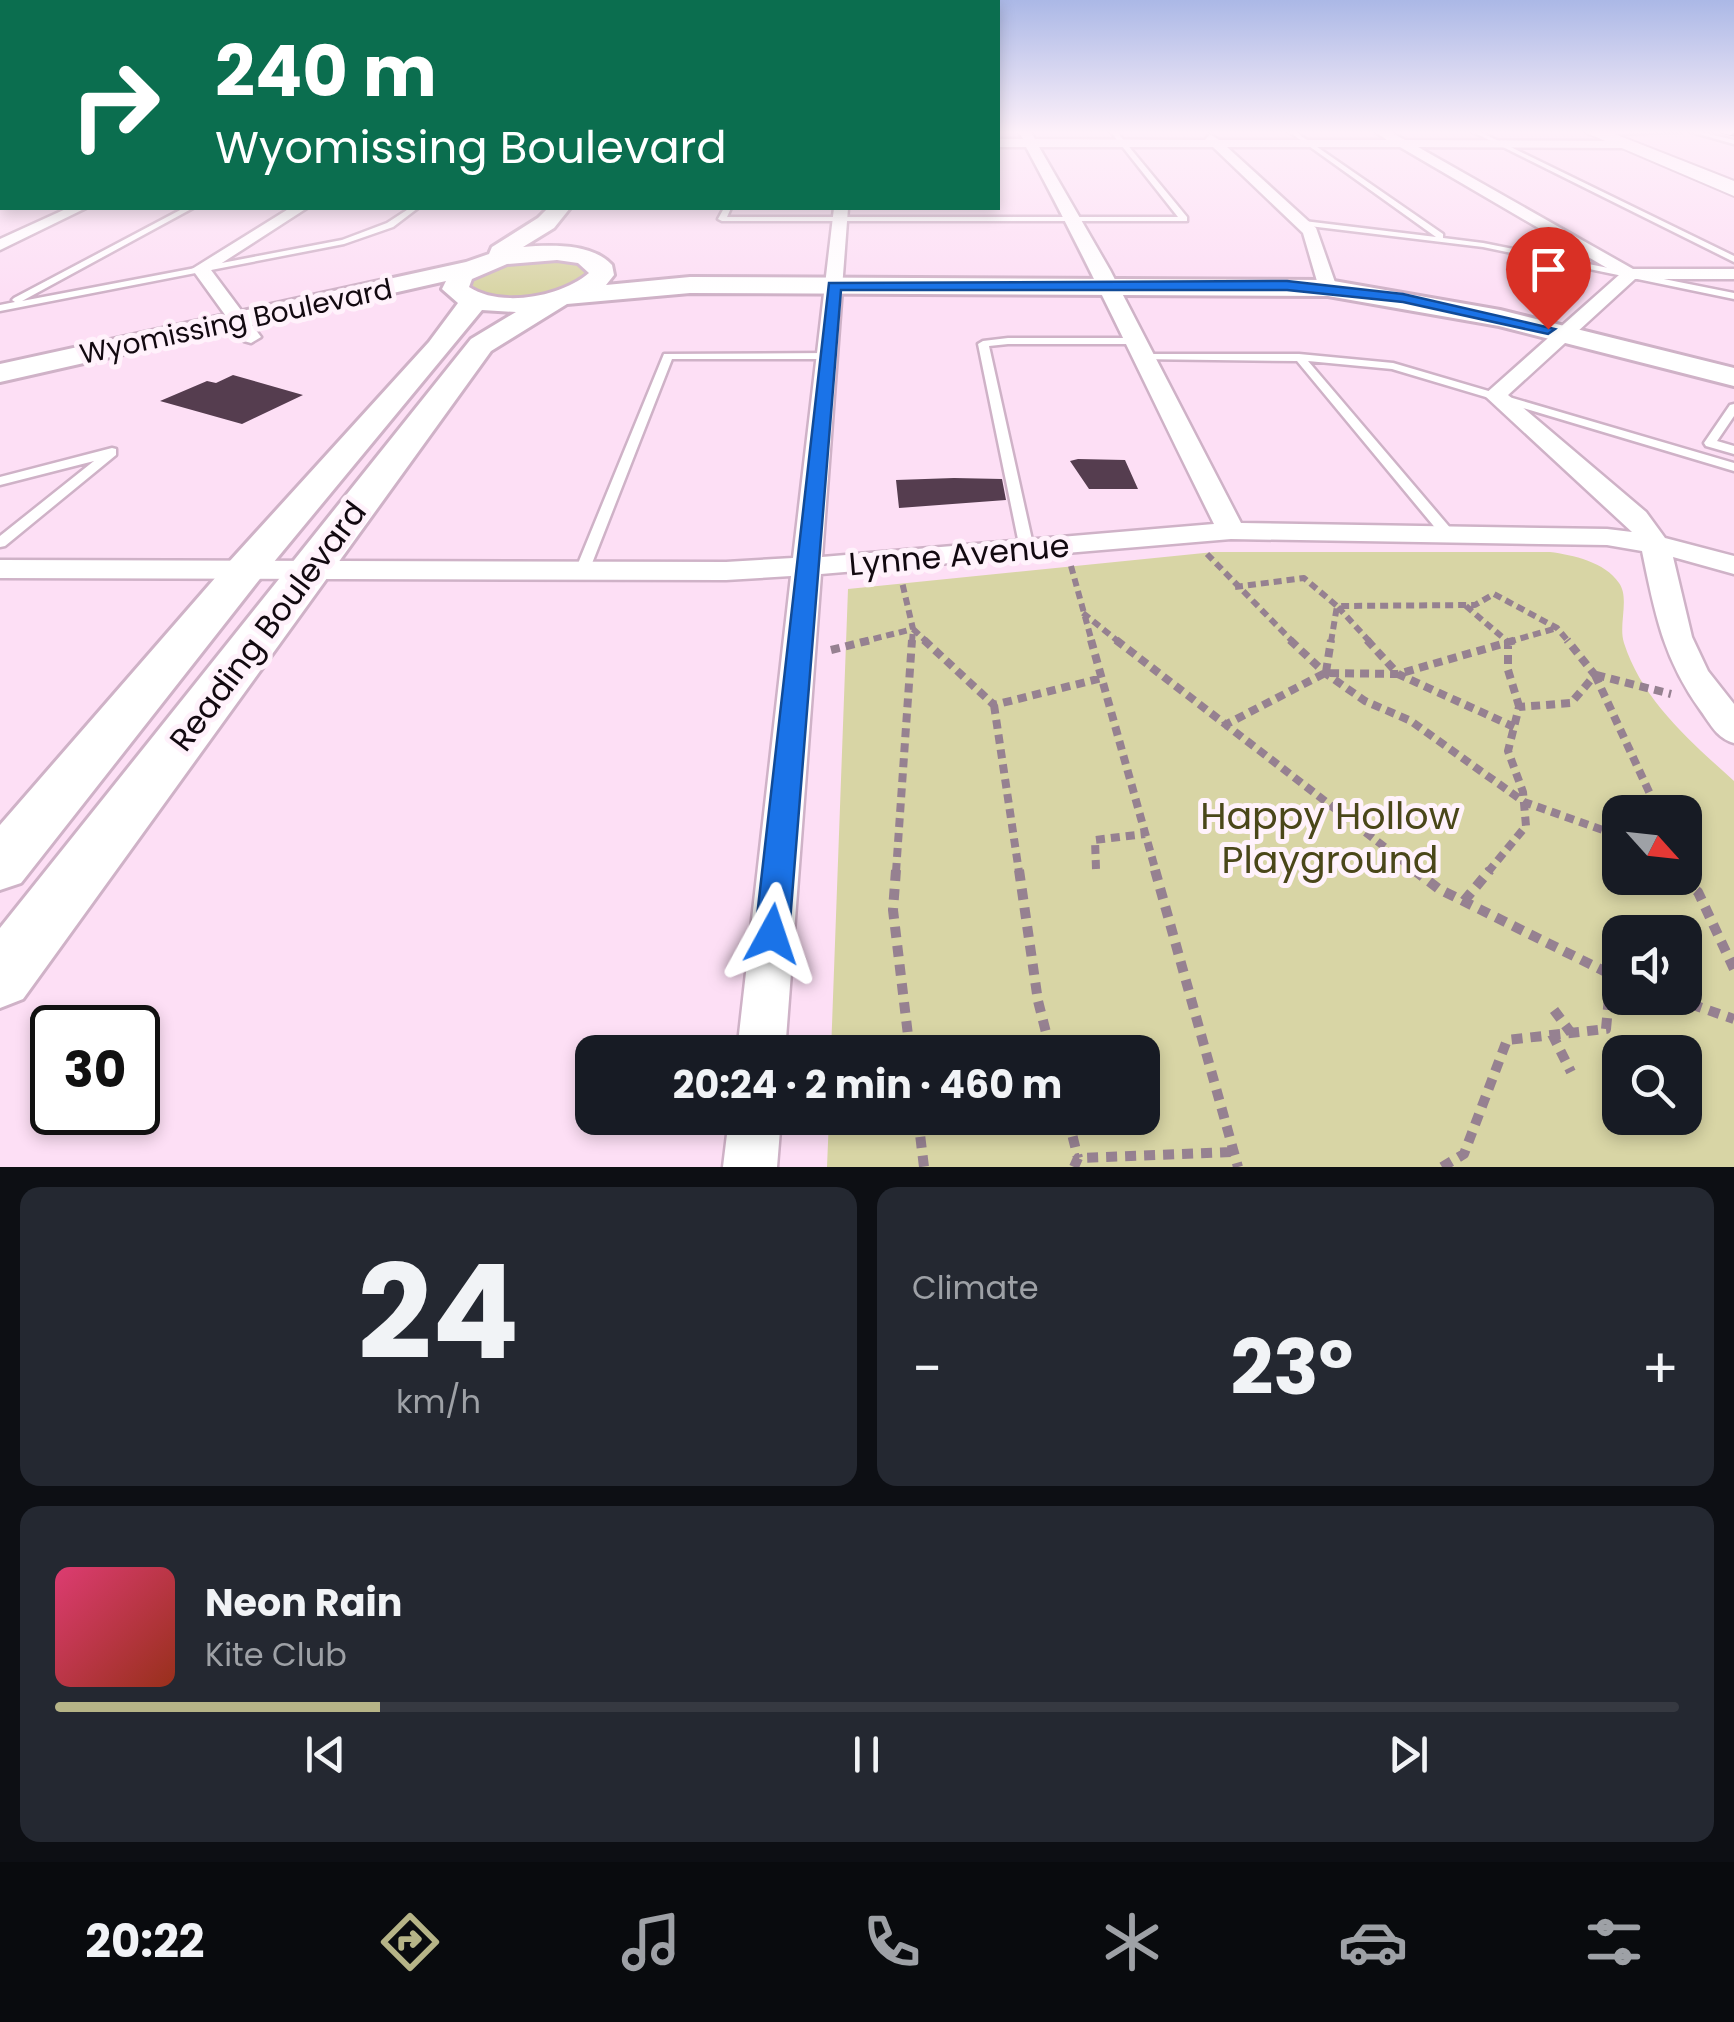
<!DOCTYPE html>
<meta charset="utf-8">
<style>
:root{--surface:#171b24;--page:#242831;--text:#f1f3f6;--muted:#9ea1a6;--line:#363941;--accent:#b6b487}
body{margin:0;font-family:Poppins,sans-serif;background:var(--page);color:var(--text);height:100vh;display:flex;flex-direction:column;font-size:38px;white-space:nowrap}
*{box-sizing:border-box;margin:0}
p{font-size:32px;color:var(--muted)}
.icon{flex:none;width:55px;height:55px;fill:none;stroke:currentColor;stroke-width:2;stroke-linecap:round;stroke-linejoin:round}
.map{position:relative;height:1167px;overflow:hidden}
.panel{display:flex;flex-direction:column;gap:20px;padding:20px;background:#0d0f14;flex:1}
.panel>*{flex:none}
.banner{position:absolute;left:0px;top:0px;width:1000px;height:210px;box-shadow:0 5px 15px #0003;background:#0b6e4f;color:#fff;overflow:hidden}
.needle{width:65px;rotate:117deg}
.buttons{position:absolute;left:1602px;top:795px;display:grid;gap:20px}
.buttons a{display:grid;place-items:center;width:100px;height:100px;border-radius:20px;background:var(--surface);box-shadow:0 5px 15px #0003;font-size:50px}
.speed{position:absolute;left:30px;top:1005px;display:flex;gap:20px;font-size:50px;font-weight:700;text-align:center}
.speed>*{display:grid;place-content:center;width:130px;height:130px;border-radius:50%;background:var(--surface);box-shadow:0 5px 15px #0003;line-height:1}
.speed .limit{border:5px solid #111;border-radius:15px;background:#fff;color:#111}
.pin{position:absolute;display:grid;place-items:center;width:85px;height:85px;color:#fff;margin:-102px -42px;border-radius:50% 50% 50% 0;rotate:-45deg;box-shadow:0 0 10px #0007}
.pin .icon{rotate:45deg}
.me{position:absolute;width:110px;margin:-55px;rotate:5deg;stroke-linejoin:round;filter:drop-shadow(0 0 8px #0008)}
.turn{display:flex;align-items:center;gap:35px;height:210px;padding:0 50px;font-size:45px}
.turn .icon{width:130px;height:130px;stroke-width:2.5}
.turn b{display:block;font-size:70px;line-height:85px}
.big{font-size:75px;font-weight:700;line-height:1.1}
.panel .widget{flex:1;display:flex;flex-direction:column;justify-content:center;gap:15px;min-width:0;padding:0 35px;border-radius:20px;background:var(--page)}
.panel .dial{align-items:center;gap:0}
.dial b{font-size:130px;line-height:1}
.song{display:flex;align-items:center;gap:30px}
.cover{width:120px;height:120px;border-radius:15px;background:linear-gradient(135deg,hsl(340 70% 55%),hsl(10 70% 35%))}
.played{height:10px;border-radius:5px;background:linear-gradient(90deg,var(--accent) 20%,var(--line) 20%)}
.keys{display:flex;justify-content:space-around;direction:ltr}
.heat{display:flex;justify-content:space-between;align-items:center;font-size:55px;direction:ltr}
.panel .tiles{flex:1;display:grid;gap:20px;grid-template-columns:1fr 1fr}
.widget:last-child{grid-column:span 2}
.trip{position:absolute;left:575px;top:1035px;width:585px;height:100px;border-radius:20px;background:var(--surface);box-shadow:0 5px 15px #0003;font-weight:700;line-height:100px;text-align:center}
.tab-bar{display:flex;height:160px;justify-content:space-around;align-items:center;background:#090b0e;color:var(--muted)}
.tab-bar .icon{width:70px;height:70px}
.tab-bar .active{color:var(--accent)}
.tab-bar b{font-size:45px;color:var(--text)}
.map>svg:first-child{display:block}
</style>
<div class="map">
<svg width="1734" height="1167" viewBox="0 0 1734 1167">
<rect width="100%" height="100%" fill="#fddff5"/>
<!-- green -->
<path fill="#d8d5a5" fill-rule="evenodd" d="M544,257L581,263L589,270V276C557,291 502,315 472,285L473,278L491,267Z
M1214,552H1550C1573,555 1605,562 1619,583C1630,598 1618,625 1624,643C1642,700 1691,742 1734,781V1167H827L829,1118H1142V1052H831L848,589ZM1685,812V878H1620V812ZM1685,932V998H1620V932ZM1685,1052V1118H1620V1052Z"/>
<!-- building -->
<path fill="#553d4f" d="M233,375L303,395L242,424L160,401L207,381L216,383Z
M1078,459L1125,460L1138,489H1089L1070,461Z
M954,478L1002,479L1006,500L899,508L896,480Z"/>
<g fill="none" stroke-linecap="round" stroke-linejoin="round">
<defs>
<path id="lane" d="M1110,131H1116L1187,217V221H722L718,219L724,208H731L727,217H1178Z
M1288,131H1294L1443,234V238L1483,243L1734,293V299L1483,247L1301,225L1304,221L1436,237Z
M1471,131H1478L1734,256V262Z
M1591,131H1681L1682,132L1593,134Z
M1688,131H1697L1734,140V144Z
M184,208H193L22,301L342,240L387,223L410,208H418L393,227L344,244L0,311V305L15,302L12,300L14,298Z
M1008,338H1133L1138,341L1133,344H1008L989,346L1034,549L1027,553L1020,549L978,344L983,341Z
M664,354L828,353L833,356L828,359H672L589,571L587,574H577L575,571Z
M1141,354H1299L1393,363L1734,463V471L1392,369L1308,361L1452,530L1454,533L1452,536H1442L1297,361L1137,359L1136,357Z
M1734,404V416L1717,441L1734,446V454L1706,446L1704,443L1730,405Z
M112,448L116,449V455L5,546L0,547V536L94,461L0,485V477Z"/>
<path id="street" d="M1018,131H1030L1035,139L1205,140L1210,134L1219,140H1387L1374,131H1388L1405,140L1626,141L1622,148L1418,147L1633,269H1734V279H1635L1508,395L1646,512L1665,538L1734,556V574L1673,557L1692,637L1708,671L1734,704V743C1717,738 1711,725 1701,711C1663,658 1655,614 1642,551L1607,545L1231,539L821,574L785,1052H737L791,576L726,580L0,578V560L726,562L793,558L834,208H848L822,557L1214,524C1151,398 1093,271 1026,147H998V139H1023ZM1039,147H1213L1303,233L1319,288L1328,293L1337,288L1316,228L1227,147H1400L1619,275L1484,395L1632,532L1607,529L1241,523L1110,270Z
M2,149V157L0,158V150Z
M68,208H86L0,250V239Z
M290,208H307L211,270L261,337L251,343L244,341L192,269Z
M729,1118H781L777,1167H723Z"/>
<path id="secondary" d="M548,208H570L554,228L523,247C551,245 592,243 612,265L614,275L606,285L690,277L1328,280L1500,310L1734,368V386L1499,326L1328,296L690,293L567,304L491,351L23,999L0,1008V928L471,339L516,312L482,310L259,580L21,883L0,890V825L229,562L429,342L458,303L442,289L446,281L0,382V364L466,262L489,254L492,247L538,218ZM557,260L578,263L589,273C561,297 501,308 469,287L472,279L507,264Z"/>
<path id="primary" d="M1582,131H1607L1734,181V196Z"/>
</defs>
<!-- lane casing -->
<use href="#lane" stroke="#cfb2c7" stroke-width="5"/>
<!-- street casing -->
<use href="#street" stroke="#cfb2c7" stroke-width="5"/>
<!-- secondary casing -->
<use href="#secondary" stroke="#cfb2c7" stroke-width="6"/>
<!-- primary casing -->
<use href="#primary" stroke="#cfb2c7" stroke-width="4"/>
<!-- path-far2 -->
<path stroke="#968191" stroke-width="6" stroke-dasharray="8 5" stroke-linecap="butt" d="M1207,554L1293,642
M1071,566L1092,642
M1235,587L1304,578L1337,606L1475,605L1494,594L1557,628L1569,642
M1466,606L1508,642
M1338,607L1370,642
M1083,613L1119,642
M861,642L913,629L902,582
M912,642L913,629L927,642
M1331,642L1337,606
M1508,642L1557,628"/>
<!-- path-far1 -->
<path stroke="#968191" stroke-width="8" stroke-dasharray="9 6" stroke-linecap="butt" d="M924,640L994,705L1102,678
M1091,640L1156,872
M1116,640L1417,872
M1290,640L1325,673L1365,701L1411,721L1524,802L1620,836
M1367,640L1398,674L1514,727
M1508,640V670L1519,706
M831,650L871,640
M1326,672L1331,640
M1595,675L1651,796L1650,812
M1596,675L1671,694
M994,705L1019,872
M1223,726L1325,673L1398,674L1516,640
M1096,869L1095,840L1145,834
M896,872L912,640
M1488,872L1526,826L1523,792L1508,751L1519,707L1571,703L1595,675L1567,640"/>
<!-- path -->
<path stroke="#968191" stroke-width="10" stroke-dasharray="11 8" stroke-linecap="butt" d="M896,870L893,910L910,1052
M1019,870L1038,1001L1051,1052
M1155,870L1238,1167
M1414,870L1439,889L1620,979
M1682,878L1698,892L1734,969
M1464,901L1490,870
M1673,998L1734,1019
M1554,1010L1571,1033
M1552,1034L1571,1072
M918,1118L924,1167
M1068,1118L1078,1158
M1074,1167L1078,1158L1234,1152
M1442,1167L1464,1154L1507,1040L1606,1029L1611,976"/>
<!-- lane -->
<use href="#lane" fill="#fff" fill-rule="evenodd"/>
<!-- street -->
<use href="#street" fill="#fff" fill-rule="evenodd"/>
<!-- secondary -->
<use href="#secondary" fill="#fff" fill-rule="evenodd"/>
<!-- primary -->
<use href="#primary" fill="#fff" fill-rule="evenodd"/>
<defs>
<path id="rail" d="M1722,131L1734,134"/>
</defs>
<!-- rail casing -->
<use href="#rail" stroke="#40323c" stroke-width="5"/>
<!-- rail -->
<use href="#rail" stroke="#fff2fb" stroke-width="4" stroke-dasharray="10" stroke-linecap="butt"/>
</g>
<!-- sky -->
<linearGradient id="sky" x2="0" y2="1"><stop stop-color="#abb8e6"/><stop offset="0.45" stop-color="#fef1fa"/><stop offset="1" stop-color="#fef1fa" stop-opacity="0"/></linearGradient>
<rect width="1734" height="294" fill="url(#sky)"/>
<!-- route -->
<path fill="#1a73e8" stroke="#114b97" stroke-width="2.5" d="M1287,281L1403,294L1555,329L1548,334L1403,302L1287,290H841L789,934L784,945L772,949L760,945L755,934L829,283Z"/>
<g text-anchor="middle" stroke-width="10" stroke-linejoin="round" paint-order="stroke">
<!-- far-street labels -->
<g font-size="28" fill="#120910" stroke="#fff2fb">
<text transform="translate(236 321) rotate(-12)" y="10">Wyomissing Boulevard</text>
</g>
<!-- street labels -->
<g font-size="32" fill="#120910" stroke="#fff2fb">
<text transform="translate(959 555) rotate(-5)" y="11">Lynne Avenue</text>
<text transform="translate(268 626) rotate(-53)" y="11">Reading Boulevard</text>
</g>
<!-- near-park labels -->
<g font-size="38" fill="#4a4719" stroke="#fff2fb">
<text x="1330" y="829">Happy Hollow<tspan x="1330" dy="44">Playground</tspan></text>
</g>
</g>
</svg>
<div class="buttons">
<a><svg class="needle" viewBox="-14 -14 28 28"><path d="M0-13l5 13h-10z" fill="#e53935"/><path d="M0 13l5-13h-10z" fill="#9ea1a6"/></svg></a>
<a><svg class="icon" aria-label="sound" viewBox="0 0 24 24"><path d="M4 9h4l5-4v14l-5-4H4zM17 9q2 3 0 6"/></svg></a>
<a><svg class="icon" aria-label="search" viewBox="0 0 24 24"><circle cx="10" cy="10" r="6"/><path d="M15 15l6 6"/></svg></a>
</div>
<div class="speed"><div class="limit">30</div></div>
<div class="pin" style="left:1548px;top:329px;background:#d93025"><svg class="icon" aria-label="arrive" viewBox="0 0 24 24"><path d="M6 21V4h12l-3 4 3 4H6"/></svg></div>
<svg class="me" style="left:772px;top:934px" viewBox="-20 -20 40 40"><path d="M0-17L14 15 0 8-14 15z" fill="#1a73e8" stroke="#fff" stroke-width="4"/></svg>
<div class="trip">20:24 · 2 min · 460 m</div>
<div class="banner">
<div class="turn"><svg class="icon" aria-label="right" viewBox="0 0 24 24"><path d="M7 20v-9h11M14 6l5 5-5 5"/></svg><div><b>240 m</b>Wyomissing Boulevard</div></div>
</div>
</div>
<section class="panel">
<div class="tiles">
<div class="widget dial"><b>24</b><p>km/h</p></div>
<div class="widget"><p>Climate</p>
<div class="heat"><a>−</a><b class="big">23°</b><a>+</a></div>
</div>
<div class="widget">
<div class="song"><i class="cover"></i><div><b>Neon Rain</b><p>Kite Club</p></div></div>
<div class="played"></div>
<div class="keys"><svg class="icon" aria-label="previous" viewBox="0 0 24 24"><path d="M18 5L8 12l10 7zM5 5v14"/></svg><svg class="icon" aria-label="pause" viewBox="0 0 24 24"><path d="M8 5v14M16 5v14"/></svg><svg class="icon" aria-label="next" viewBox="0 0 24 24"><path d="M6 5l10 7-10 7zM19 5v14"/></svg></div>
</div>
</div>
</section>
<nav class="tab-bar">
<b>20:22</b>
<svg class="icon active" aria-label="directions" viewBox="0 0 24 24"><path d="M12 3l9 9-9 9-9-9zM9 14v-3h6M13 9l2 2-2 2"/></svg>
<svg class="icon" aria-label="music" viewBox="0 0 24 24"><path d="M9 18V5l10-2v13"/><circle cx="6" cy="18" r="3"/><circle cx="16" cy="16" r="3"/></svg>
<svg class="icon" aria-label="phone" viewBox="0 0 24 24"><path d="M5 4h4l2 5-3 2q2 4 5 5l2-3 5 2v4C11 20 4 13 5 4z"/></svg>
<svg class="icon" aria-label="climate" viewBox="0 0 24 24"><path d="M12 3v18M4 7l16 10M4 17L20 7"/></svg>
<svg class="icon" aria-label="car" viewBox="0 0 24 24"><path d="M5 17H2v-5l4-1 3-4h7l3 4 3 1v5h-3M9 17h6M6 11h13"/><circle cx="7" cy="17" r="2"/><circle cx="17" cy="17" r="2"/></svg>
<svg class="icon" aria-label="filters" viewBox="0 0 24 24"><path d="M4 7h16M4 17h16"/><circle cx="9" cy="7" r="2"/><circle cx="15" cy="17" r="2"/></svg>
</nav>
